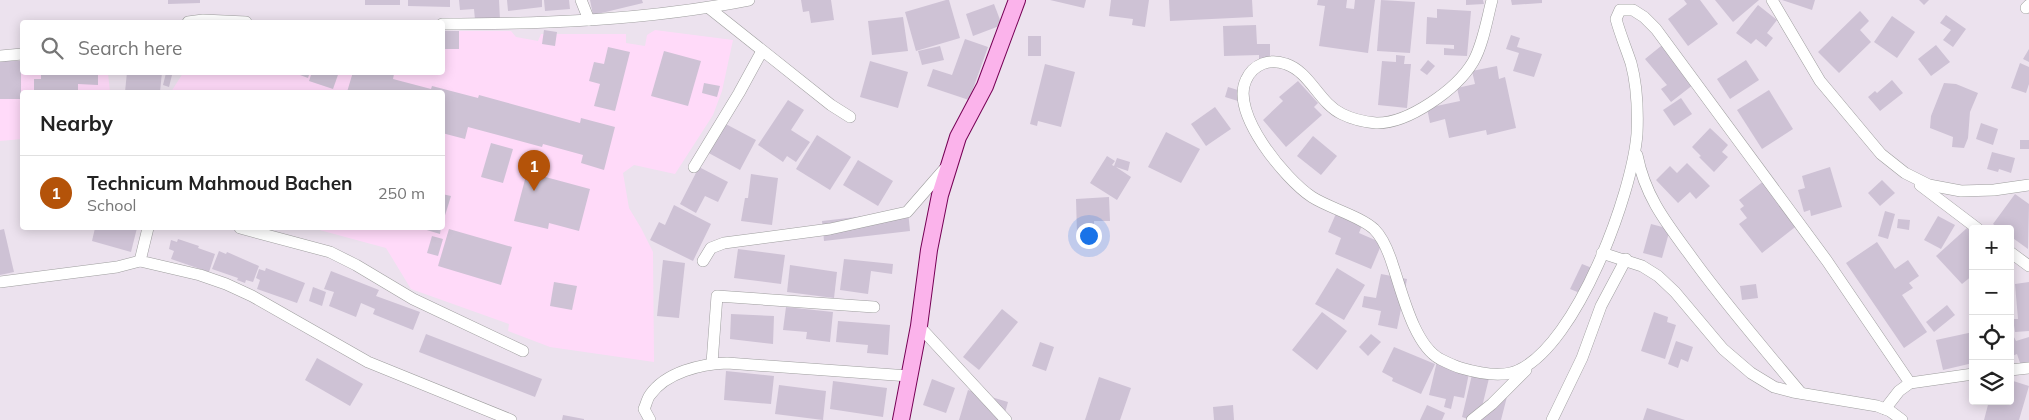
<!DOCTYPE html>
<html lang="en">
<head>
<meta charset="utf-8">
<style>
	body { margin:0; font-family:Mulish,sans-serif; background:#f6f6f6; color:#222 }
	.controls { position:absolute; right:15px; bottom:15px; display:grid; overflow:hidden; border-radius:5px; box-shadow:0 2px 12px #0003 }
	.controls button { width:45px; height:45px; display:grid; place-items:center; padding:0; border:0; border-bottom:1px solid #e0e0e0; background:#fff; color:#222; font:25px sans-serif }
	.you { position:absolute; left:1088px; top:235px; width:18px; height:18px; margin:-12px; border:4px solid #fff; border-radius:50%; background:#1a73e8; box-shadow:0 0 0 8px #1a73e833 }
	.badge { display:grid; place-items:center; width:32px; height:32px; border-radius:50%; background:#b45309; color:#fff; font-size:16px; font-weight:700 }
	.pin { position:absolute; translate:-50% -41px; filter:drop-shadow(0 1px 2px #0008) }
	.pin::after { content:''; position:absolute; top:26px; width:18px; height:15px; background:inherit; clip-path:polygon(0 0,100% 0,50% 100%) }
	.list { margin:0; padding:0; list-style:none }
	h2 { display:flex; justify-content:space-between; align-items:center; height:65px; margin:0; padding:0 20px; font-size:21px }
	h2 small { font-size:16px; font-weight:400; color:#767676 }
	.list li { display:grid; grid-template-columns:32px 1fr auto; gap:15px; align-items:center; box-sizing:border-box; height:75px; padding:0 20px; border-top:1px solid #e0e0e0 }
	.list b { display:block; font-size:19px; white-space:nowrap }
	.list p { margin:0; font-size:16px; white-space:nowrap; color:#767676 }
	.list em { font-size:16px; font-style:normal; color:#767676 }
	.icon { flex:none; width:28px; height:28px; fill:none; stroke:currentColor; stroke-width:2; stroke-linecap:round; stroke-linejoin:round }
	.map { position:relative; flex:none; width:2029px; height:420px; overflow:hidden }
	.search { position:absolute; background:#fff; box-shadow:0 2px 12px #0003; left:20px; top:20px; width:425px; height:55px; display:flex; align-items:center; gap:12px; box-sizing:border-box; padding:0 18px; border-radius:5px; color:#767676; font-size:19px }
	.panel { position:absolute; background:#fff; box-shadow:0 2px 12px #0003; left:20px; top:90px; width:425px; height:140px; border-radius:5px }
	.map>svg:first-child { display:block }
</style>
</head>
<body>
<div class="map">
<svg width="2029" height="420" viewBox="0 0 2029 420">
	<rect width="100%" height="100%" fill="#ece2ee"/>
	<g fill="#ffdaf9">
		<path d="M 655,30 L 733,40 L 722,91 L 713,115 L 675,174 L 634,165 L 623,173 L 629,208 L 641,228 L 653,252 L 654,362 L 550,347 L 508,331 L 509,324 L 411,289 L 386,248 L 312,228 L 442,228 L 442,92 L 171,92 L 183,73 L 442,72 L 443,31 L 511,31 L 516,37 L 538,41 L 541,34 L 626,34 L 626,43 L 645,46 L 647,35 Z"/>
		<path d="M 22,61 L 22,72 L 108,73 L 110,92 L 22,92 L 22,139 L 0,141 L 0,63 Z"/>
	</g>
	<g fill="#cec2d5">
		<path d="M 168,0 L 200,0 L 200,3 L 168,4 Z"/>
		<rect x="365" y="0" width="35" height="5"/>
		<path d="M 408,0 L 450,0 L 450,7 L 408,6 Z"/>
		<path d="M 459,0 L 499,0 L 500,20 L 475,20 L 474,9 L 460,10 Z"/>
		<path d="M 507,0 L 542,0 L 542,7 L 508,11 Z"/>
		<path d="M 544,0 L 569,0 L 570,9 L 545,11 Z"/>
		<path d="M 590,0 L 642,0 L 643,3 L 593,15 Z"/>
		<path d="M 801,0 L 831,0 L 834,20 L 811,23 L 809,11 L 803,12 Z"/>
		<path d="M 946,0 L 949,0 L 960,38 L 916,51 L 905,12 Z"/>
		<path d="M 1050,0 L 1086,0 L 1084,8 Z"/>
		<path d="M 1111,0 L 1149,0 L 1145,27 L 1132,25 L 1133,19 L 1109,16 Z"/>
		<path d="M 1169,0 L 1252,0 L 1253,17 L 1170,21 Z"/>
		<path d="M 1318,0 L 1347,0 L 1346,8 L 1354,9 L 1355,0 L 1375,0 L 1368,53 L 1319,46 L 1325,6 L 1317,5 Z"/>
		<path d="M 1381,0 L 1415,2 L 1410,53 L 1377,51 Z"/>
		<path d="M 1466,0 L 1483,0 L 1484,4 L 1466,5 Z"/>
		<path d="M 1511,0 L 1542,0 L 1542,3 L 1512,5 Z"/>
		<path d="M 1684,0 L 1700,0 L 1718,24 L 1688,46 L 1668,19 L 1687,4 Z"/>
		<path d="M 1715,0 L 1759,0 L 1733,22 Z"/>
		<path d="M 1782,0 L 1815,0 L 1812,10 Z"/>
		<path d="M 1919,0 L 1929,0 L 1924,5 Z"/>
		<path d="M 994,4 L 1002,25 L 973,36 L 966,14 Z"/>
		<path d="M 1758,5 L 1777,20 L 1767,33 L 1773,38 L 1766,47 L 1756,39 L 1751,44 L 1736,33 Z"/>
		<path d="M 1437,9 L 1471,11 L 1467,56 L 1444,55 L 1444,48 L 1454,49 L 1454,45 L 1426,44 L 1427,17 L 1437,18 Z"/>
		<path d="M 1860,11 L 1869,21 L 1860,30 L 1871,42 L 1839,73 L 1818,52 Z"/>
		<path d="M 1946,15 L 1966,29 L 1953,47 L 1943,40 L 1951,30 L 1940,23 Z"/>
		<path d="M 1892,16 L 1915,32 L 1897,58 L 1874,42 Z"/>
		<path d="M 903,17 L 908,51 L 872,55 L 868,21 Z"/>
		<path d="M 1256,25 L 1257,44 L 1270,44 L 1270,60 L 1259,60 L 1259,55 L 1224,56 L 1223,26 Z"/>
		<path d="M 544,30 L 557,32 L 555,46 L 542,44 Z"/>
		<rect x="442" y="31" width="17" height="18"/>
		<path d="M 1511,35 L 1520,38 L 1517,47 L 1542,54 L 1534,77 L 1513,71 L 1519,53 L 1506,49 Z"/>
		<rect x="1028" y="36" width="13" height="20"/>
		<path d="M 965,39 L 988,47 L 969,100 L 927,86 L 933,69 L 952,75 Z"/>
		<path d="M 1666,42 L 1698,81 L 1671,102 L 1661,89 L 1667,85 L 1645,59 Z"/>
		<path d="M 1936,45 L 1950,62 L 1931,76 L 1918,59 Z"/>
		<path d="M 940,46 L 944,60 L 922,65 L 918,51 Z"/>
		<path d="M 608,47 L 630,52 L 615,111 L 594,106 L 600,84 L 589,81 L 594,62 L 604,64 Z"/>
		<path d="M 2029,49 L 2029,62 L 2023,59 Z"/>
		<path d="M 664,51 L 701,61 L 688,106 L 651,96 Z"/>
		<path d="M 1396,55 L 1405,56 L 1404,64 L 1411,64 L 1407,108 L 1378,105 L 1382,61 L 1396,62 Z"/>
		<path d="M 1428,60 L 1435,66 L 1427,75 L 1420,70 Z"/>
		<path d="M 1746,60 L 1759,80 L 1730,99 L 1717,79 Z"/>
		<rect x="0" y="61" width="21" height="38"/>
		<path d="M 870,61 L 908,72 L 898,108 L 860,97 Z"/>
		<path d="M 2020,63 L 2029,67 L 2029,84 L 2026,93 L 2011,88 Z"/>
		<path d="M 1045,64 L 1075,72 L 1061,127 L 1038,121 L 1037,126 L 1030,124 Z"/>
		<path d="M 1497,66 L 1499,79 L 1505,77 L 1516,128 L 1487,135 L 1486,130 L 1449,138 L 1445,119 L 1430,123 L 1427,108 L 1460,101 L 1457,88 L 1475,84 L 1472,71 Z"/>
		<path d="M 41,72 L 98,72 L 98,85 L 78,84 L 78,92 L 34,92 L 34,79 L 41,79 Z"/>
		<path d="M 127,72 L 162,72 L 160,92 L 125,92 Z"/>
		<path d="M 292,72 L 310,72 L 308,78 Z"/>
		<path d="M 312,72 L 339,72 L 333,89 L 309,81 Z"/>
		<path d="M 353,72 L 387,72 L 394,74 L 393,79 L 431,89 L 432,86 L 478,98 L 479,95 L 580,123 L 581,118 L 615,127 L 604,170 L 581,163 L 583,155 L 543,144 L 542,147 L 468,127 L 465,139 L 442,133 L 442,92 L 347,92 Z"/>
		<path d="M 166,73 L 172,75 L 169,87 L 163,85 Z"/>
		<path d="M 1892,80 L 1903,93 L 1880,111 L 1868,97 L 1875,91 L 1877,93 Z"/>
		<path d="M 1298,81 L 1318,103 L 1314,107 L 1322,115 L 1286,147 L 1263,120 L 1283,101 L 1279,97 Z"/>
		<path d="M 704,83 L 720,86 L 717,97 L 702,93 Z"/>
		<path d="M 1944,83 L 1956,84 L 1978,93 L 1970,112 L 1968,138 L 1964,148 L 1952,147 L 1953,137 L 1930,128 L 1931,116 Z"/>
		<path d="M 1228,87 L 1241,91 L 1238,101 L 1225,97 Z"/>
		<path d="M 1769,90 L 1793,129 L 1762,149 L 1737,110 Z"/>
		<path d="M 1681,98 L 1692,114 L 1674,126 L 1663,110 Z"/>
		<path d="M 788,100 L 804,110 L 791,130 L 810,142 L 796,162 L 787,156 L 783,162 L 758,145 Z"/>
		<path d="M 1215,107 L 1231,129 L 1206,146 L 1191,124 Z"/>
		<path d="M 722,122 L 756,140 L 740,170 L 705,151 Z"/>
		<path d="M 1981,123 L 1998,129 L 1993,145 L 1976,139 Z"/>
		<path d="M 1710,128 L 1728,145 L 1722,152 L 1728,157 L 1714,172 L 1699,157 L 1701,156 L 1692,147 Z"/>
		<path d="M 1166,132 L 1200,149 L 1181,183 L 1148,167 Z"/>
		<path d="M 817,135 L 851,157 L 830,190 L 796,169 Z"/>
		<path d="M 1313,136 L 1337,156 L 1321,175 L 1297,156 Z"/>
		<rect x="2020" y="140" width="9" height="9"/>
		<path d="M 491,143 L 513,149 L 503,183 L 481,177 Z"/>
		<path d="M 1992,152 L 2015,158 L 2011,173 L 1999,169 L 1998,172 L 1987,169 Z"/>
		<path d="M 1107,156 L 1115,161 L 1112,165 L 1114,166 L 1117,158 L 1130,162 L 1128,171 L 1116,167 L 1131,177 L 1117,200 L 1090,183 Z"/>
		<path d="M 858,160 L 893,181 L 878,206 L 843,185 Z"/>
		<path d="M 1687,163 L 1710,186 L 1696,199 L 1690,192 L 1678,203 L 1656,180 L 1670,166 L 1677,173 Z"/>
		<path d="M 699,167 L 728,182 L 718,202 L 705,196 L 696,213 L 680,204 Z"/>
		<path d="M 1830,167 L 1842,207 L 1811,216 L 1810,210 L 1804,212 L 1798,190 L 1805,188 L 1802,176 Z"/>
		<path d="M 527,172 L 590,189 L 579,231 L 549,223 L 548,229 L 514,221 Z"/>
		<path d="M 751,174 L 778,178 L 772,225 L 741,221 L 745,198 L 748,198 Z"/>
		<path d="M 1765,180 L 1799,224 L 1762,253 L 1739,224 L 1747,218 L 1740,209 L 1744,206 L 1739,200 Z"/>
		<path d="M 1882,180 L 1895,193 L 1880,206 L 1868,193 Z"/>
		<path d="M 442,194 L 451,196 L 443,222 L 442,222 Z"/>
		<path d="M 2015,194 L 2029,204 L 2028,249 L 2010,236 L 2010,229 L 2000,229 L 1993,224 Z"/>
		<path d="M 1109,197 L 1110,221 L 1094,221 L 1094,233 L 1077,234 L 1076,199 Z"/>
		<path d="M 674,205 L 711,224 L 693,261 L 650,240 L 659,222 L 665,225 Z"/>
		<path d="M 1338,209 L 1364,220 L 1359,233 L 1382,243 L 1371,269 L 1335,254 L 1341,238 L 1328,232 Z"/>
		<path d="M 908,211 L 910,231 L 824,241 L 822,221 Z"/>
		<path d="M 1885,211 L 1895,214 L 1888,239 L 1878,236 Z"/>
		<path d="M 1938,216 L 1955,225 L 1941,249 L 1924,240 Z"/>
		<path d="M 1898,219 L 1910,220 L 1909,230 L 1897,228 Z"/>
		<path d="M 1651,224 L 1670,229 L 1662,258 L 1643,253 Z"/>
		<path d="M 95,228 L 137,228 L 131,252 L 92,241 Z"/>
		<path d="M 420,228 L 441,228 L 440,234 Z"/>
		<path d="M 1967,228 L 1973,234 L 1973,275 L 1962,284 L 1936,256 Z"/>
		<path d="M 4,229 L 14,272 L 0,275 L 0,230 Z"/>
		<path d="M 449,229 L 512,247 L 501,285 L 438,266 Z"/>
		<path d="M 432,236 L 443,239 L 438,256 L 427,253 Z"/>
		<path d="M 178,239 L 199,246 L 198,248 L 215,254 L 209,272 L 171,259 L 174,251 L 169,249 L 171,240 L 177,242 Z"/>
		<path d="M 1877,242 L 1895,269 L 1908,260 L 1919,276 L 1909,283 L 1913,288 L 1902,295 L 1927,332 L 1904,348 L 1846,263 Z"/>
		<path d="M 738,249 L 785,255 L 781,284 L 734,278 Z"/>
		<path d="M 219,251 L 226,254 L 227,252 L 259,266 L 253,282 L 246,280 L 245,283 L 237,280 L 238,278 L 212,269 Z"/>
		<path d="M 844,259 L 893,264 L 892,274 L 871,271 L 868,294 L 840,290 Z"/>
		<path d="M 663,260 L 685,263 L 679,318 L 657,316 Z"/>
		<path d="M 1582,264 L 1592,268 L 1580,293 L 1570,289 Z"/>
		<path d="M 790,265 L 837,272 L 834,298 L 787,292 Z"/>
		<path d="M 266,268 L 305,283 L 297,303 L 257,289 L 260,280 L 256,278 L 259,269 L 265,271 Z"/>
		<path d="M 1337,268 L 1365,285 L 1344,320 L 1315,304 Z"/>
		<path d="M 331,271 L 379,290 L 376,296 L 420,312 L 413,330 L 373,314 L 375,309 L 361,303 L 356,317 L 329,306 L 334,292 L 324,289 Z"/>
		<path d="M 1381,274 L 1407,279 L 1397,329 L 1378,325 L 1381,311 L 1362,307 L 1364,296 L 1376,298 Z"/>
		<path d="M 554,282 L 577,286 L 572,310 L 550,306 Z"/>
		<path d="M 2029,282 L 2029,331 L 2015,332 L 2013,319 L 2018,319 L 2015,284 Z"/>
		<path d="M 1756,284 L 1758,298 L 1742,300 L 1740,286 Z"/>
		<path d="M 313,287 L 326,292 L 322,306 L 309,301 Z"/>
		<path d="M 1947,305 L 1955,315 L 1934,332 L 1926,322 Z"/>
		<path d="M 786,307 L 833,312 L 830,342 L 806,339 L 807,332 L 783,330 Z"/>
		<path d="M 1002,309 L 1018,322 L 979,370 L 963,357 Z"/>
		<path d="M 1322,312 L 1347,331 L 1317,370 L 1292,350 Z"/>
		<path d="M 1654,312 L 1668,317 L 1667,322 L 1676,325 L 1665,359 L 1641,351 Z"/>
		<path d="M 731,314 L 774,316 L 773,344 L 730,339 Z"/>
		<path d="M 838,321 L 890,325 L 888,355 L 867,353 L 868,345 L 836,342 Z"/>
		<path d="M 2010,329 L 2016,341 L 2029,337 L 2029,370 L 2023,372 L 2017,354 L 2010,357 Z"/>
		<path d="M 1973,332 L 1973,363 L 1943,370 L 1936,340 Z"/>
		<path d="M 426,334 L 542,379 L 535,397 L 419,352 Z"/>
		<path d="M 1371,334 L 1381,342 L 1368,356 L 1359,347 Z"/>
		<path d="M 1676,341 L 1693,347 L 1688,362 L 1681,359 L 1678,368 L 1668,364 Z"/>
		<path d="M 1040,342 L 1054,347 L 1046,371 L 1032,366 Z"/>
		<path d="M 1394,347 L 1435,364 L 1421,394 L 1392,381 L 1393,378 L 1382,372 Z"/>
		<path d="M 1438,357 L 1459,361 L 1458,366 L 1470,368 L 1464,398 L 1454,396 L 1451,409 L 1444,407 L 1446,399 L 1429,395 Z"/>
		<path d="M 317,358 L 363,384 L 350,406 L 305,380 Z"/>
		<path d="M 1474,366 L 1491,370 L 1481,411 L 1510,385 L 1501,420 L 1471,420 L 1462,417 Z"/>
		<path d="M 726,371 L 774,376 L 771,404 L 724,400 Z"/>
		<path d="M 1099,377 L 1131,388 L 1120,420 L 1085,420 Z"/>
		<path d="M 932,379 L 955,388 L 946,413 L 923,405 Z"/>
		<path d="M 2010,380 L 2029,386 L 2019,420 L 1984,420 L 1989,401 L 2010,401 Z"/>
		<path d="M 833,381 L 887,388 L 883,417 L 830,409 Z"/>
		<path d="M 779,385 L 826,391 L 823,420 L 775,414 Z"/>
		<path d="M 968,390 L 1008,402 L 1003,420 L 959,420 Z"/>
		<path d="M 1233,405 L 1234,420 L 1214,420 L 1213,407 Z"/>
		<path d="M 1427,405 L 1445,413 L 1442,420 L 1420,420 Z"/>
		<path d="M 1647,408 L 1685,420 L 1643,420 Z"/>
		<path d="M 563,415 L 584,419 L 584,420 L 562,420 Z"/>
	</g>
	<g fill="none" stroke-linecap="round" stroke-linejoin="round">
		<defs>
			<g id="street">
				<path d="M 581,0 L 589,20"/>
				<path d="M 1492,0 C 1487,19 1483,45 1473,62 C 1457,89 1408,124 1376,123 C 1365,122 1352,119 1342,114 C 1319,103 1310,72 1286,64 C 1270,58 1253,64 1246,80 C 1230,113 1285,179 1312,197 C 1329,208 1360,216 1374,229 C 1384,239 1389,253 1393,266 C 1402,292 1414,345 1440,359 C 1446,362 1454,366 1461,368 C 1478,373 1503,378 1519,370 C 1577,343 1632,195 1637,134 C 1638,111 1637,85 1631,63 C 1626,48 1620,34 1616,19 L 1620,10 L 1633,10 L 1644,17 L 1656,29 L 1827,261 L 1910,383"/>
				<path d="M 1772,0 L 1820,81 L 1881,154 L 1905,173 L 1929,185 L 1961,191 L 1994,190 L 2029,185"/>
				<path d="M 709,8 L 831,105 L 850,117"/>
				<path d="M 2026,8 L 2029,5"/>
				<path d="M 188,22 L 203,20 L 246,22"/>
				<path d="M 442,24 C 545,24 648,20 749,0"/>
				<path d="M 0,56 L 22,54"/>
				<path d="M 1637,155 C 1646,200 1669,226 1695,262 C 1728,307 1765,350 1801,393"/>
				<path d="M 694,167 L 739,93 L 762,51"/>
				<path d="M 1920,185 L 1978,229"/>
				<path d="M 148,228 L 140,261 L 200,275 L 226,284 L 252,296 L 368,362 L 511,420"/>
				<path d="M 240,228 L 330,252 L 356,265 L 413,299 L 523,351"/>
				<path d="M 2010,252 L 2029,266"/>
				<path d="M 1602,253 L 1642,266 L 1658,276 L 1675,292 L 1723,349 L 1751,373 L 1774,387 L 1793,392 L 1877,406 L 1890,411 L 1902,420"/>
				<path d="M 703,261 L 711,248 L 724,243 L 830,229 L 907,212 L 947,166"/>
				<path d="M 0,282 L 117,267 L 140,261"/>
				<path d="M 919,326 L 1006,420"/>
				<path d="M 712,363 L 717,296 L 874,307"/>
				<path d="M 2010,370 L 2029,368"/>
				<path d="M 1885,409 L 1899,391 L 1910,383 L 1973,374"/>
				<path d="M 650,420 L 644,409 C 646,405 647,399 650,395 C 666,372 701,364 727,363 L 909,376"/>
				<path d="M 1472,420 L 1492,404 L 1526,370"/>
				<path d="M 1552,420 L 1582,358 L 1601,306 L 1626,259"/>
			</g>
			<path id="secondary" d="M 901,420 L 919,326 L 929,250 L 940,195 L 958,137 L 985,86 L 1017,0"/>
		</defs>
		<use href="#street" stroke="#9e9e9e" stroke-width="12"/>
		<use href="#secondary" stroke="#760155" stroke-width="18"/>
		<use href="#street" stroke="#fff" stroke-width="11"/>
		<use href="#secondary" stroke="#fbb3eb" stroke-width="16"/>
	</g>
</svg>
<div class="controls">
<button>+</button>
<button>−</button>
<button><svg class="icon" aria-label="locate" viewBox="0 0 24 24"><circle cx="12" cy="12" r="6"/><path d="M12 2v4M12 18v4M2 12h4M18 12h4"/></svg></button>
<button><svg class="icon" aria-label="layers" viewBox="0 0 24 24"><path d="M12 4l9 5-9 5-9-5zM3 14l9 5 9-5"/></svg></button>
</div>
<div class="you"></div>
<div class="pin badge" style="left:534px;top:191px">1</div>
<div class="search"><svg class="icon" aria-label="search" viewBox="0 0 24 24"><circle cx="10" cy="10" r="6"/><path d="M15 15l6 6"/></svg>Search here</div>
<section class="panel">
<h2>Nearby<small></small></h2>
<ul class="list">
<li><span class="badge">1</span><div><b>Technicum Mahmoud Bachen</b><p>School</p></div><em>250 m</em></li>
</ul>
</section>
</div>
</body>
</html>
